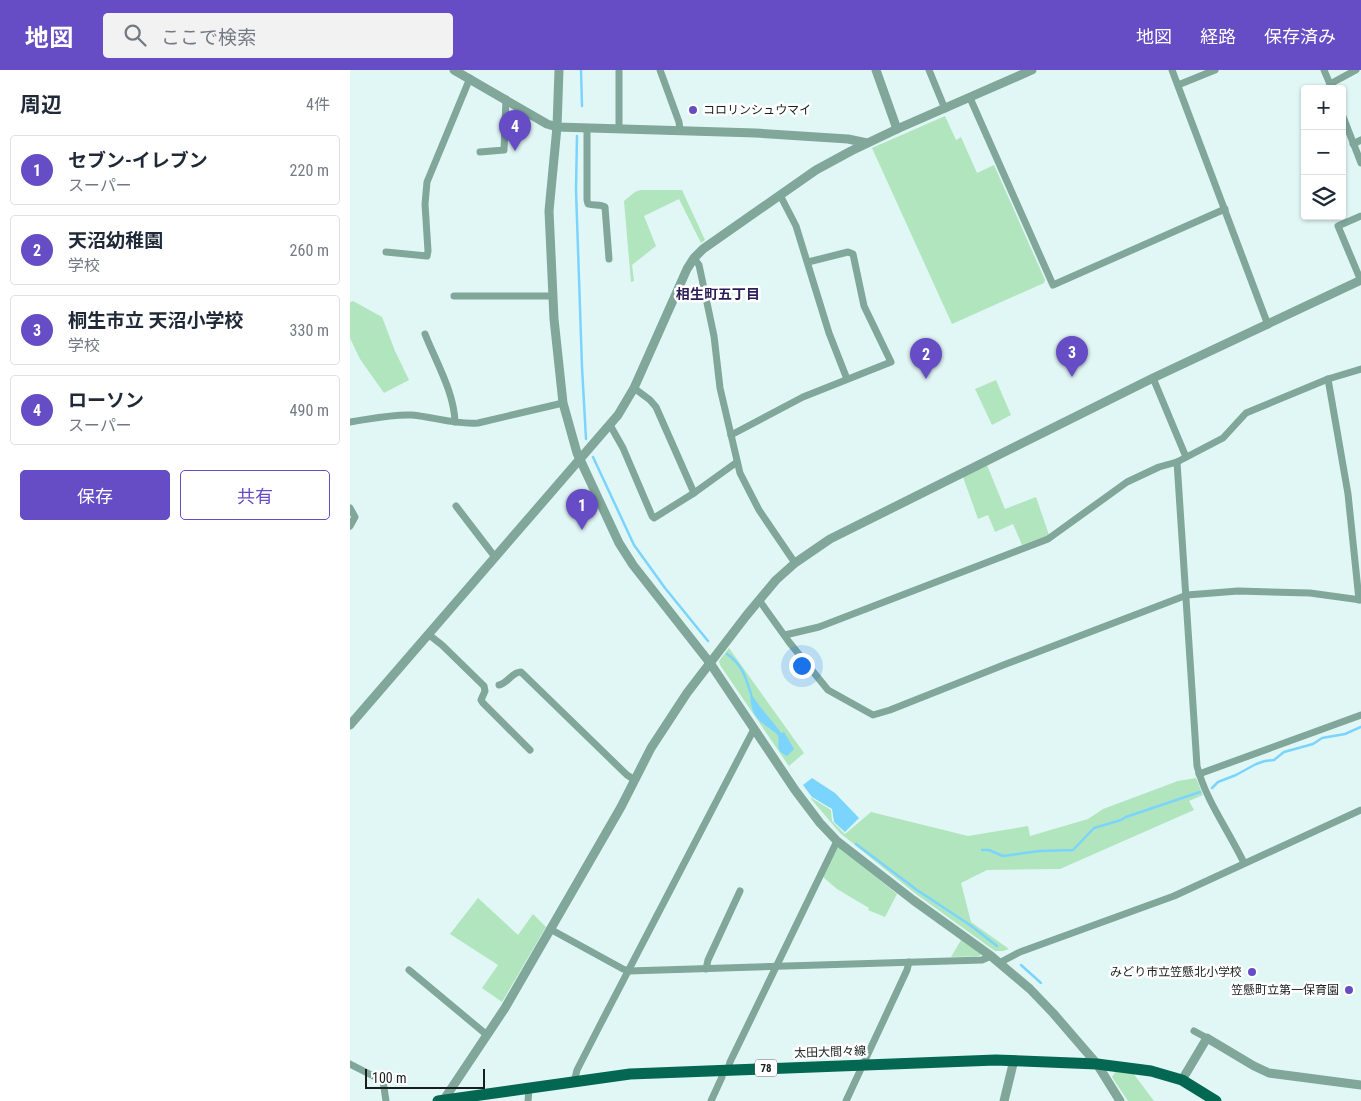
<!DOCTYPE html>
<html lang="ja">
<head>
<meta charset="utf-8">
<style>
	body { margin:0; font-family:"Roboto Condensed","Noto Sans JP",sans-serif; background:#f2f2f3; color:#1f2937 }
	.controls { position:absolute; right:15px; top:15px; display:grid; overflow:hidden; border-radius:5px; box-shadow:0 1px 4px #0004 }
	.controls button { width:45px; height:45px; display:grid; place-items:center; padding:0; border:0; border-bottom:1px solid #e0e1e3; background:#fff; color:#1f2937; font:25px sans-serif }
	.scale { position:absolute; left:15px; bottom:12px; width:120px; box-sizing:border-box; padding-left:5px; border:2px solid #171f1e; border-top:0; font-size:14px; line-height:18px; white-space:nowrap; color:#171f1e; -webkit-text-stroke:4px #fff; paint-order:stroke }
	.you { position:absolute; left:451px; top:595px; width:18px; height:18px; margin:-12px; border:4px solid #fff; border-radius:50%; background:#1a73e8; box-shadow:0 0 0 8px #1a73e833 }
	.badge { display:grid; place-items:center; width:32px; height:32px; border-radius:50%; background:#664cc5; color:#fff; font-size:16px; font-weight:700 }
	.pin { position:absolute; translate:-50% -41px; filter:drop-shadow(0 1px 2px #0008) }
	.pin::after { content:''; position:absolute; top:26px; width:18px; height:15px; background:inherit; clip-path:polygon(0 0,100% 0,50% 100%) }
	.list { margin:0; padding:0; list-style:none }
	h2 { display:flex; justify-content:space-between; align-items:center; height:65px; margin:0; padding:0 20px; font-size:21px }
	h2 small { font-size:16px; font-weight:400; color:#747a83 }
	.list li { display:grid; grid-template-columns:32px 1fr auto; gap:15px; align-items:center; box-sizing:border-box; height:70px; margin:0 10px 10px; padding:0 10px; border:1px solid #e0e1e3; border-radius:5px }
	.list b { display:block; font-size:19px; white-space:nowrap }
	.list p { margin:0; font-size:16px; white-space:nowrap; color:#747a83 }
	.list em { font-size:16px; font-style:normal; color:#747a83 }
	.actions { display:flex; gap:10px; padding:15px 20px }
	.actions a { flex:1; padding:11px 0; border:1px solid #664cc5; border-radius:5px; text-align:center; font-size:18px; color:#664cc5 }
	.actions .main { background:#664cc5; color:#fff }
	.icon { flex:none; width:28px; height:28px; fill:none; stroke:currentColor; stroke-width:2; stroke-linecap:round; stroke-linejoin:round }
	.map { position:relative; flex:none; width:1011px; height:1031px; overflow:hidden }
	header { display:flex; align-items:center; gap:30px; box-sizing:border-box; height:70px; padding:0 25px; background:#664cc5; color:#fff }
	header strong { font-size:24px }
	nav { display:flex; gap:28px; margin-inline-start:auto; font-size:18px }
	.search { width:350px; height:45px; background:#f2f2f3; display:flex; align-items:center; gap:12px; box-sizing:border-box; padding:0 18px; border-radius:5px; color:#747a83; font-size:19px }
	main { display:flex }
	aside { flex:1; background:#fff }
	.map>svg:first-child { display:block }
</style>
</head>
<body>
<header>
<strong>地図</strong>
<div class="search"><svg class="icon" aria-label="search" viewBox="0 0 24 24"><circle cx="10" cy="10" r="6"/><path d="M15 15l6 6"/></svg>ここで検索</div>
<nav><a>地図</a><a>経路</a><a>保存済み</a></nav>
</header>
<main>
<aside>
<h2>周辺<small>4件</small></h2>
<ul class="list">
<li><span class="badge">1</span><div><b>セブン-イレブン</b><p>スーパー</p></div><em>220 m</em></li>
<li><span class="badge">2</span><div><b>天沼幼稚園</b><p>学校</p></div><em>260 m</em></li>
<li><span class="badge">3</span><div><b>桐生市立 天沼小学校</b><p>学校</p></div><em>330 m</em></li>
<li><span class="badge">4</span><div><b>ローソン</b><p>スーパー</p></div><em>490 m</em></li>
</ul>
<div class="actions"><a class="main">保存</a><a>共有</a></div>
</aside>
<div class="map">
<svg width="1011" height="1031" viewBox="0 0 1011 1031">
	<rect width="100%" height="100%" fill="#e1f7f6"/>
	<g fill="#b0e5be">
		<path d="M 595,46 L 606,70 L 611,67 L 627,103 L 644,95 L 695,210 L 694,213 L 602,254 L 522,78 Z"/>
		<path d="M 290,120 L 332,120 L 355,170 L 351,173 L 329,129 L 294,146 L 306,176 L 282,195 L 284,211 L 281,212 L 274,131 L 285,122 Z"/>
		<path d="M 3,231 L 32,247 L 45,281 L 59,310 L 34,323 L 10,289 L 0,268 L 0,232 Z"/>
		<path d="M 646,310 L 661,345 L 642,355 L 625,319 Z"/>
		<path d="M 637,395 L 655,439 L 686,427 L 699,465 L 672,475 L 663,454 L 645,462 L 638,445 L 628,449 L 613,407 Z"/>
		<path d="M 379,578 L 454,683 L 439,696 L 460,727 L 481,740 L 482,751 L 495,764 L 521,742 L 618,766 L 678,756 L 680,766 L 738,749 L 753,739 L 828,711 L 846,708 L 853,725 L 839,731 L 844,740 L 710,799 L 637,800 L 611,813 L 621,852 L 659,879 L 653,881 L 645,881 L 566,824 L 490,763 L 462,730 L 370,595 L 369,591 Z"/>
		<path d="M 485,778 L 490,778 L 547,824 L 535,847 L 518,840 L 519,838 L 487,819 L 472,806 Z"/>
		<path d="M 128,828 L 168,865 L 183,844 L 196,857 L 152,932 L 132,918 L 148,895 L 100,864 Z"/>
		<path d="M 611,870 L 631,884 L 630,886 L 601,887 Z"/>
		<path d="M 766,1001 L 783,1003 L 804,1031 L 778,1031 L 762,1007 Z"/>
	</g>
	<g fill="#7bd4fe">
		<path d="M 400,622 C 409,637 421,649 431,663 L 434,662 L 444,679 L 437,686 C 422,679 432,673 427,664 C 408,650 401,648 400,622 Z"/>
		<path d="M 462,708 L 485,723 L 509,748 L 495,762 L 484,752 L 482,739 L 462,727 L 453,715 Z"/>
	</g>
	<g fill="none" stroke-linecap="round" stroke-linejoin="round">
		<g stroke="#7bd4fe" stroke-width="2.5">
			<path d="M 231,0 L 232,36"/>
			<path d="M 227,66 L 226,120 L 232,297 L 236,369"/>
			<path d="M 243,387 L 284,475 L 315,518 L 358,571"/>
			<path d="M 377,584 C 392,594 396,608 401,624"/>
			<path d="M 862,718 L 868,712 L 886,705 L 906,694 L 915,691 L 924,690 L 934,682 L 963,674 L 972,668 L 995,664 L 1011,657"/>
			<path d="M 506,774 L 567,820 L 620,855 L 647,876"/>
			<path d="M 632,780 L 639,780 L 653,786 L 689,781 L 723,780 L 744,758 L 771,750 L 776,747 L 850,722"/>
			<path d="M 671,895 L 691,913"/>
		</g>
		<g stroke="#80a799" stroke-width="7">
			<path d="M 310,0 L 329,52 L 330,60"/>
			<path d="M 579,0 L 595,39"/>
			<path d="M 822,0 L 918,255"/>
			<path d="M 974,0 L 982,19"/>
			<path d="M 980,14 L 1006,0"/>
			<path d="M 828,15 L 865,0"/>
			<path d="M 620,28 L 703,215 L 875,139"/>
			<path d="M 992,44 L 1011,93"/>
			<path d="M 237,58 L 237,130 L 238,134 C 244,136 250,134 255,137 L 259,189"/>
			<path d="M 269,59 L 269,0"/>
			<path d="M 1003,74 L 1011,70"/>
			<path d="M 130,82 L 154,80 L 156,29"/>
			<path d="M 430,125 L 446,156 L 479,263 L 497,309"/>
			<path d="M 36,182 L 77,186 L 78,181 L 75,134 L 77,112 L 120,8"/>
			<path d="M 344,188 L 349,195 L 364,266 L 370,318 L 390,403 L 409,440 L 445,493"/>
			<path d="M 1011,211 L 988,156 L 1011,146"/>
			<path d="M 104,226 L 203,226"/>
			<path d="M 75,264 C 86,292 104,322 105,352"/>
			<path d="M 803,308 L 836,387"/>
			<path d="M 978,309 L 998,424 L 1009,530"/>
			<path d="M 284,318 L 300,330 L 306,337 L 344,423"/>
			<path d="M 0,352 C 21,349 41,344 62,345 C 84,347 106,355 128,353 L 213,333"/>
			<path d="M 260,355 L 273,378 L 302,446 L 304,448 L 344,423 L 387,392"/>
			<path d="M 381,365 L 453,327 L 541,292 L 514,236 L 503,184 L 498,182 L 458,192"/>
			<path d="M 827,392 L 847,696 C 856,731 879,761 894,793"/>
			<path d="M 106,436 L 145,487"/>
			<path d="M 0,438 L 5,447 L 0,456"/>
			<path d="M 409,530 L 439,572 L 478,620 L 523,645 L 540,640 L 656,594 L 837,525 L 888,521 L 960,523 L 1011,530"/>
			<path d="M 78,564 L 92,575 L 134,616 L 135,621 L 131,630 L 133,633 L 180,680"/>
			<path d="M 435,565 L 469,557 L 698,469 L 777,412 L 809,397 L 827,392 L 873,368 L 896,343 L 978,309 L 1011,299"/>
			<path d="M 149,615 C 158,613 162,602 171,602 L 277,705 L 285,710"/>
			<path d="M 849,704 L 1011,645"/>
			<path d="M 200,859 L 273,899 L 279,901 L 632,890 L 641,886"/>
			<path d="M 649,893 L 670,882 L 824,826 L 1011,740"/>
			<path d="M 356,899 L 358,890 L 390,821"/>
			<path d="M 59,900 L 137,965"/>
			<path d="M 844,961 L 857,968"/>
			<path d="M 0,994 L 33,1011 L 36,1031"/>
			<path d="M 378,999 L 380,992 L 487,771"/>
			<path d="M 224,1012 L 227,1000 L 249,957 L 404,659"/>
			<path d="M 178,1031 L 179,1019"/>
			<path d="M 361,1031 L 372,1007 L 373,1000"/>
			<path d="M 496,1031 L 557,900 L 559,892"/>
		</g>
		<g stroke="#80a799" stroke-width="9">
			<path d="M 104,0 L 197,54 L 207,57 L 406,63 L 498,69 L 517,73"/>
			<path d="M 209,0 L 207,57 L 199,141 L 204,249 L 213,333 L 227,383 L 269,473 L 283,495 L 360,593 L 445,720 L 470,753 L 487,771 L 563,830 L 641,886 L 680,919 L 703,943 L 747,994 L 770,1031"/>
			<path d="M 526,0 L 547,59"/>
			<path d="M 0,655 L 268,345 L 284,318 L 337,199 L 344,188 L 353,179 L 466,100 L 501,81 L 547,59 L 682,0"/>
			<path d="M 832,1010 L 857,968 L 904,996 L 919,1003 L 1011,1015"/>
			<path d="M 93,1031 L 155,938 L 271,737 L 301,678 L 337,623 L 396,546 L 426,510 L 445,493 L 480,469 L 803,308 L 1011,210"/>
			<path d="M 654,1031 L 664,990"/>
		</g>
		<path stroke="#046752" stroke-width="11" d="M 88,1031 L 280,1004 L 646,990 L 747,994 L 801,1001 L 832,1010 L 866,1031"/>
	</g>
	<g fill="#664cc5" stroke="#fff" stroke-width="2">
		<circle cx="343" cy="40" r="5"/>
		<circle cx="902" cy="902" r="5"/>
		<circle cx="999" cy="920" r="5"/>
	</g>
	<g text-anchor="middle" dominant-baseline="central" stroke-width="5" stroke-linejoin="round" paint-order="stroke">
		<rect fill="#fff" stroke="#5d6262" stroke-width="1" x="405" y="989.5" width="22" height="17" rx="4"/>
		<g font-size="11" font-weight="bold" fill="#171f1e">
			<text x="416" y="998">78</text>
		</g>
		<g font-size="12" fill="#171f1e" stroke="#fff" text-anchor="end">
			<text x="353" y="40" text-anchor="start">コロリンシュウマイ</text>
			<text x="892" y="902">みどり市立笠懸北小学校</text>
			<text x="989" y="920">笠懸町立第一保育園</text>
		</g>
		<g font-size="12" fill="#171f1e" stroke="#fff">
			<text transform="translate(480 982) rotate(-2)">太田大間々線</text>
		</g>
		<g font-size="14" font-weight="bold" fill="#2a1e59" stroke="#fff">
			<text x="368" y="224">相生町五丁目</text>
		</g>
	</g>
</svg>
<div class="controls">
<button>+</button>
<button>−</button>
<button><svg class="icon" aria-label="layers" viewBox="0 0 24 24"><path d="M12 4l9 5-9 5-9-5zM3 14l9 5 9-5"/></svg></button>
</div>
<div class="scale">100 m</div>
<div class="you"></div>
<div class="pin badge" style="left:232px;top:460px">1</div>
<div class="pin badge" style="left:576px;top:309px">2</div>
<div class="pin badge" style="left:722px;top:307px">3</div>
<div class="pin badge" style="left:165px;top:81px">4</div>
</div>
</main>
</body>
</html>
